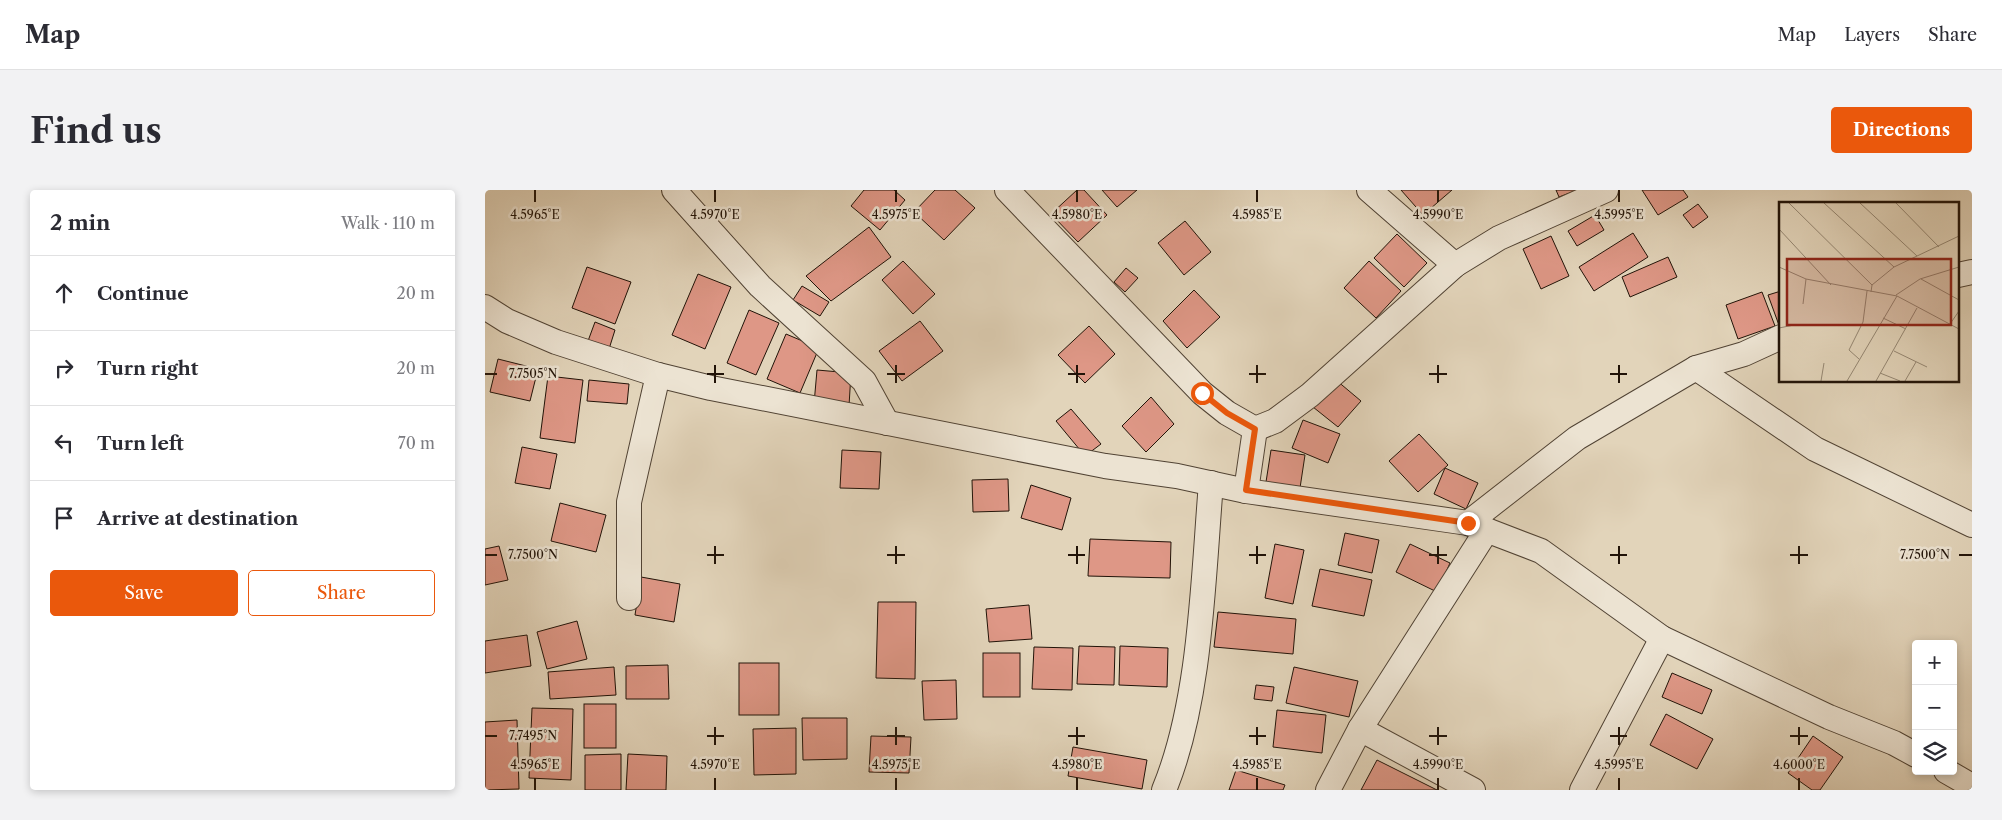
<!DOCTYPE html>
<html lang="en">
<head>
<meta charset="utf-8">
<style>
	body { margin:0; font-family:"Libre Caslon Text",serif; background:#f2f2f3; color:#2b2b33 }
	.controls { position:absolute; right:15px; bottom:15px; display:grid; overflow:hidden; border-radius:5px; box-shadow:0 2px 8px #0003 }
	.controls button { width:45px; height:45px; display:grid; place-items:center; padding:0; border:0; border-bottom:1px solid #e1e1e2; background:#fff; color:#2b2b33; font:25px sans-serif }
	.stop { position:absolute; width:15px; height:15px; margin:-11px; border:4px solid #ea580c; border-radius:50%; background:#fff }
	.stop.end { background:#ea580c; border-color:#fff; box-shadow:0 1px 5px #0008 }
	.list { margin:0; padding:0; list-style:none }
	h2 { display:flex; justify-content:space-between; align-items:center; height:65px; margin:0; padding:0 20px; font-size:21px }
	h2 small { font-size:16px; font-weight:400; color:#7c7c81 }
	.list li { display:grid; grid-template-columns:32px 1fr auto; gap:15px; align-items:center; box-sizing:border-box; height:75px; padding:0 20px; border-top:1px solid #e1e1e2 }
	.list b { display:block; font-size:19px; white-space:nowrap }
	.list em { font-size:16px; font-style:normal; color:#7c7c81 }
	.actions { display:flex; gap:10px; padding:15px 20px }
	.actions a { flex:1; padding:11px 0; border:1px solid #ea580c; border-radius:5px; text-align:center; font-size:18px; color:#ea580c }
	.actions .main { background:#ea580c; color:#fff }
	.icon { flex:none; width:28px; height:28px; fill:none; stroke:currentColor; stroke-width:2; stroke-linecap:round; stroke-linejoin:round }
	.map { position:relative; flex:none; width:1487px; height:600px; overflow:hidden; border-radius:5px }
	header { display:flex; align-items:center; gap:30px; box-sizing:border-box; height:70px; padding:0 25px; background:#fff; border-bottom:1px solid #e1e1e2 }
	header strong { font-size:24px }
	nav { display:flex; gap:28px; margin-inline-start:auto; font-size:18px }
	.intro { display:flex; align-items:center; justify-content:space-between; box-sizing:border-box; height:120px; padding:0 30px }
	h1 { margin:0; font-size:35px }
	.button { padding:12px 22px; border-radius:5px; background:#ea580c; color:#fff; font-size:18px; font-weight:700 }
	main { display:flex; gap:30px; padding:0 30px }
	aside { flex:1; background:#fff; border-radius:5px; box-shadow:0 2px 8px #0003 }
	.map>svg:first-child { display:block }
</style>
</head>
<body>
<header>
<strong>Map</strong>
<nav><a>Map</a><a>Layers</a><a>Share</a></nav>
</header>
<div class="intro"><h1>Find us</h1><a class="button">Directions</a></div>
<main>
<aside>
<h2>2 min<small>Walk · 110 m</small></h2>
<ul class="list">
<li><svg class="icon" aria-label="ahead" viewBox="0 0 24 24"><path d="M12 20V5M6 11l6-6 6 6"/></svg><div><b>Continue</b></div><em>20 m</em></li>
<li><svg class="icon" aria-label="right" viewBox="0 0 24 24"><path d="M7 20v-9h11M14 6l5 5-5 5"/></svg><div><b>Turn right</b></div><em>20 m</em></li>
<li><svg class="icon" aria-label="left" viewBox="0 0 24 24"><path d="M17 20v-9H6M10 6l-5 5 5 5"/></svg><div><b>Turn left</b></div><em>70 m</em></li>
<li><svg class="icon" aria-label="arrive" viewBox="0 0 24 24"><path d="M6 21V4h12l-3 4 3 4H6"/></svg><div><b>Arrive at destination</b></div></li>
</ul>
<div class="actions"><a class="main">Save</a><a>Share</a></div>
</aside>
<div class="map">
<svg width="1487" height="600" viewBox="0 0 1487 600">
	<rect width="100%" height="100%" fill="#e2d4ba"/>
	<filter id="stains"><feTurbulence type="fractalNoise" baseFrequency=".004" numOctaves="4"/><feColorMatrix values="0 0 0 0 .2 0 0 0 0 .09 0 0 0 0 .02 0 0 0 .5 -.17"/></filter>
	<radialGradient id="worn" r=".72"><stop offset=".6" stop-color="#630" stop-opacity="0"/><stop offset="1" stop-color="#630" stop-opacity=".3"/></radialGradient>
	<g fill="#de9786" stroke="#211308">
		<path d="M 379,0 L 409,0 L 420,10 L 395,40 L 366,16 Z"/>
		<path d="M 450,0 L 470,0 L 490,18 L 459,50 L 429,22 Z"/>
		<path d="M 592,0 L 599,0 L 622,25 L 593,52 L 566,24 Z"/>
		<path d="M 617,0 L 652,0 L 632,17 Z"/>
		<path d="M 916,0 L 967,0 L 938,25 Z"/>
		<path d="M 1071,0 L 1093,0 L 1074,7 Z"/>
		<path d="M 1157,0 L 1198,0 L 1203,7 L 1173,25 Z"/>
		<path d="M 1213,14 L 1223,27 L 1208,38 L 1198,25 Z"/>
		<path d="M 1110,25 L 1119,40 L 1092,56 L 1083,41 Z"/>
		<path d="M 700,31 L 726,62 L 699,85 L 673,53 Z"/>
		<path d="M 384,37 L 406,67 L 346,111 L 321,86 Z"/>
		<path d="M 1148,43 L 1163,67 L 1109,101 L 1094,77 Z"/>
		<path d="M 912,44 L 942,73 L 919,97 L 889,68 Z"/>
		<path d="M 1066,46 L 1084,86 L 1056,99 L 1038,59 Z"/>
		<path d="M 1183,67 L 1192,87 L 1145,107 L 1137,87 Z"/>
		<path d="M 418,71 L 450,104 L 428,124 L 397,90 Z"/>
		<path d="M 884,71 L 916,101 L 891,128 L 859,98 Z"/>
		<path d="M 102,77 L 146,92 L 130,134 L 87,118 Z"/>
		<path d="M 641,78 L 653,88 L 640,102 L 629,92 Z"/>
		<path d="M 213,84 L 246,97 L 220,159 L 187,145 Z"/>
		<path d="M 317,96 L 344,112 L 335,126 L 308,110 Z"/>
		<path d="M 709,100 L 735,127 L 702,158 L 678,131 Z"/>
		<path d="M 1296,101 L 1296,138 L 1295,138 L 1283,105 Z"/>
		<path d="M 1277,102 L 1290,136 L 1253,149 L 1241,115 Z"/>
		<path d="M 264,120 L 294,133 L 271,185 L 242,173 Z"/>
		<path d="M 435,131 L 458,161 L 417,191 L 394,161 Z"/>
		<path d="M 110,132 L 130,140 L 124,159 L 103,151 Z"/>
		<path d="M 604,136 L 630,164 L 600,193 L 573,165 Z"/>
		<path d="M 301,144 L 334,158 L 315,203 L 282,189 Z"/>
		<path d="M 13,169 L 53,179 L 45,211 L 5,202 Z"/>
		<path d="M 332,180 L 366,183 L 364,216 L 329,214 Z"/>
		<path d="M 63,186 L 98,190 L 90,253 L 55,248 Z"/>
		<path d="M 104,190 L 144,194 L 142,214 L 102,211 Z"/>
		<path d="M 851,190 L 876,211 L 853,237 L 828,217 Z"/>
		<path d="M 666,207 L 689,234 L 661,262 L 637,236 Z"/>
		<path d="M 586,219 L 616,254 L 600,266 L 571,231 Z"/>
		<path d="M 818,230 L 855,244 L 843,273 L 807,258 Z"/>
		<path d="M 934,244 L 963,275 L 933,302 L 904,271 Z"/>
		<path d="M 37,257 L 72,264 L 65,299 L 30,293 Z"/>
		<path d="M 357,260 L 396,262 L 394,299 L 355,298 Z"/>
		<path d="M 786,260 L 820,265 L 815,298 L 781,292 Z"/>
		<path d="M 960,278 L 993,293 L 981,319 L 949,304 Z"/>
		<path d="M 523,289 L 524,321 L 488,322 L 487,290 Z"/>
		<path d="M 546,295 L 586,308 L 577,340 L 536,328 Z"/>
		<path d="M 75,313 L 121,325 L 111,362 L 66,351 Z"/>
		<path d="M 860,343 L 894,350 L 887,383 L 853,375 Z"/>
		<path d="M 605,349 L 686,352 L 685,388 L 603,386 Z"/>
		<path d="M 790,354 L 819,360 L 808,414 L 780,408 Z"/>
		<path d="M 925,354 L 965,373 L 952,402 L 911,382 Z"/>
		<path d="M 14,356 L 23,390 L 0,395 L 0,359 Z"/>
		<path d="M 835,379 L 887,390 L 879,426 L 827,416 Z"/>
		<path d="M 156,387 L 195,394 L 189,432 L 150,425 Z"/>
		<path d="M 393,412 L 431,412 L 430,489 L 391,488 Z"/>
		<path d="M 544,415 L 547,449 L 504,452 L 501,419 Z"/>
		<path d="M 733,422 L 811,429 L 808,464 L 729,457 Z"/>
		<path d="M 92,431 L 102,469 L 62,479 L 52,442 Z"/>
		<path d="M 42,445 L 46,476 L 0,483 L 0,451 Z"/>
		<path d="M 594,456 L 630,457 L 629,495 L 592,494 Z"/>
		<path d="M 635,456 L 683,458 L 682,497 L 634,495 Z"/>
		<path d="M 549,457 L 588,458 L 587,500 L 547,499 Z"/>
		<rect x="498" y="463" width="37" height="44"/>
		<rect x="254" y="473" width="40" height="52"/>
		<path d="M 183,475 L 184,509 L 141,509 L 141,476 Z"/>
		<path d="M 129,477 L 131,505 L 65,509 L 63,482 Z"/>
		<path d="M 809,477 L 873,491 L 864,527 L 801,513 Z"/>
		<path d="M 1187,483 L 1227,500 L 1217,524 L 1177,507 Z"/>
		<path d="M 471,490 L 472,529 L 439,530 L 437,491 Z"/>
		<path d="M 771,495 L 789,497 L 787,511 L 769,509 Z"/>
		<rect x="99" y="514" width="32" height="44"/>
		<path d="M 47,518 L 88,519 L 86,590 L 44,588 Z"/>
		<path d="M 792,520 L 841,525 L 837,563 L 788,557 Z"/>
		<path d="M 1181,524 L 1228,549 L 1212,579 L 1165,555 Z"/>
		<path d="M 317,528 L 362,528 L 362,569 L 318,570 Z"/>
		<path d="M 32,530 L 34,599 L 0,600 L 0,532 Z"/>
		<path d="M 311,538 L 311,584 L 269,585 L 268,539 Z"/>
		<path d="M 386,546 L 426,547 L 424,583 L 384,582 Z"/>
		<path d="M 1328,546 L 1358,567 L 1335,600 L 1327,600 L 1303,583 Z"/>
		<path d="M 588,557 L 662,570 L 657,599 L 583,586 Z"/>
		<path d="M 136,564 L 136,600 L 100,600 L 100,565 Z"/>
		<path d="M 143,564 L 182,566 L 181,600 L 141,600 Z"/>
		<path d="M 892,570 L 952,600 L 876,600 Z"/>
		<path d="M 751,580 L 800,595 L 798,600 L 744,600 Z"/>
	</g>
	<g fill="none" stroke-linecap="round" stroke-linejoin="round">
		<defs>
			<g id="street">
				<path d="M 189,0 L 275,96 L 379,191 L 402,233"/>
				<path d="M 522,0 L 717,203 L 742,223 L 770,239"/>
				<path d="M 884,0 L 970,75"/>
				<path d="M 1473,85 L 1487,82"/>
				<path d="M 0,117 L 22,131 L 71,152 L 173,185 L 226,198 L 620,276 L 692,286 L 761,301 L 983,333 L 1056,361 L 1177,448 L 1344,527 L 1409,553 L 1431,565"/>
				<path d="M 1211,178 L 1330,259 L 1487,335"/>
				<path d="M 770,239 L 790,231 L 825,205 L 970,75 L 1014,48 L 1121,0"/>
				<path d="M 761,301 L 770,239"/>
				<path d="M 983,333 L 1092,248 L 1211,178 L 1259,164 L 1296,147"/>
				<path d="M 144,408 L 144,312 L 173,185"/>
				<path d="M 875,539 L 988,600"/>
				<path d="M 1461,581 L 1487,596"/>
				<path d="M 679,600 C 716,511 718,389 726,293"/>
				<path d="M 843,600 L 875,539 L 1002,340"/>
				<path d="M 1097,600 L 1177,448"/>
			</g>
		</defs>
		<use href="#street" stroke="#514334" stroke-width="26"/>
		<use href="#street" stroke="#ece3d2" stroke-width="24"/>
	</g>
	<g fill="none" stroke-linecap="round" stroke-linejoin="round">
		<path stroke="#ea580c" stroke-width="6" d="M 717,203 L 742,223 L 770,239 L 761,300 L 983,333"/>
	</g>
	<path fill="none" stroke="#211308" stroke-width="2" d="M 50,0 L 50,12M 230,0 L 230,12M 411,0 L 411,12M 592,0 L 592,12M 772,0 L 772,12M 953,0 L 953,12M 1134,0 L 1134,12M 230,175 L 230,193M 411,175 L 411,193M 592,175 L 592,193M 772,175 L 772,193M 953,175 L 953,193M 1134,175 L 1134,193M 0,184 L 12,184M 222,184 L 239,184M 402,184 L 420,184M 583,184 L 600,184M 764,184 L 781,184M 944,184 L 962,184M 1125,184 L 1142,184M 230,356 L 230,374M 411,356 L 411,374M 592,356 L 592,374M 772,356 L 772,374M 953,356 L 953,374M 1134,356 L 1134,374M 1314,356 L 1314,374M 0,365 L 12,365M 222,365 L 239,365M 402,365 L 420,365M 583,365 L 600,365M 764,365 L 781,365M 944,365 L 962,365M 1125,365 L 1142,365M 1305,365 L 1323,365M 1474,365 L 1487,365M 230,537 L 230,555M 411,537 L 411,555M 592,537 L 592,555M 772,537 L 772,555M 953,537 L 953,555M 1134,537 L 1134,555M 1314,537 L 1314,555M 0,546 L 12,546M 222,546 L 239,546M 402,546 L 420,546M 583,546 L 600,546M 764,546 L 781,546M 944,546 L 962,546M 1125,546 L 1142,546M 1305,546 L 1323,546M 50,588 L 50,600M 230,588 L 230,600M 411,588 L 411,600M 592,588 L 592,600M 772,588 L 772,600M 953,588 L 953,600M 1134,588 L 1134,600M 1314,588 L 1314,600"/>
	<g transform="translate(1294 12)">
		<rect width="180" height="180" fill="#e2d4ba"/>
		<path fill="none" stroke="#958773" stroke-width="1" d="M 10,1 L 93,83M 45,1 L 115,65M 81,1 L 138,54M 117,1 L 160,45M 0,27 L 52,83M 0,65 L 27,77 L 118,94 L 180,127M 142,77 L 180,98M 92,90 L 93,83 L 115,65 L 180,34M 117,93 L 141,77 L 180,65M 24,102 L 27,77M 104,116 L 127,127M 171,122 L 180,109M 0,126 L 15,123M 115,149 L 148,165M 80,157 L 70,148 L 84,120 L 88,89M 101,171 L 121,179M 42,179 L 45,161M 68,179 L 118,94M 97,179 L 138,106M 126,179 L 137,160"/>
		<path fill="#8f2418" fill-opacity="0.15" stroke="#8f2418" stroke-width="2.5" d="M 8,57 L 172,57 L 172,123 L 8,123 Z"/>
		<rect width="180" height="180" fill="none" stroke="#211308" stroke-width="2.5"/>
	</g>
	<g font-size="12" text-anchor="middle" fill="#211308" stroke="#ece3d2" stroke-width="5" stroke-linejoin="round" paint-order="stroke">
		<text x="50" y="29">4.5965°E</text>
		<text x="230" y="29">4.5970°E</text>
		<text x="411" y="29">4.5975°E</text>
		<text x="592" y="29">4.5980°E</text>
		<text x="772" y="29">4.5985°E</text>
		<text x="953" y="29">4.5990°E</text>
		<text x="1134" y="29">4.5995°E</text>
		<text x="48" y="188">7.7505°N</text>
		<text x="48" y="369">7.7500°N</text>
		<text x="1440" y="369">7.7500°N</text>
		<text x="48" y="550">7.7495°N</text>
		<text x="50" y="579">4.5965°E</text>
		<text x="230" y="579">4.5970°E</text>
		<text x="411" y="579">4.5975°E</text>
		<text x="592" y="579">4.5980°E</text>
		<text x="772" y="579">4.5985°E</text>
		<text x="953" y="579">4.5990°E</text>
		<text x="1134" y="579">4.5995°E</text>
		<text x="1314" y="579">4.6000°E</text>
	</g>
	<rect width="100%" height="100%" filter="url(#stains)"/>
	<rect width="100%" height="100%" fill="url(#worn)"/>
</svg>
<div class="controls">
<button>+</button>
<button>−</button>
<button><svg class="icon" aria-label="layers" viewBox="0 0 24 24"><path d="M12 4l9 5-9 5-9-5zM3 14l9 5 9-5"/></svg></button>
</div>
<div class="stop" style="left:717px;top:203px"></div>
<div class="stop end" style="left:983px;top:333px"></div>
</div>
</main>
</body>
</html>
